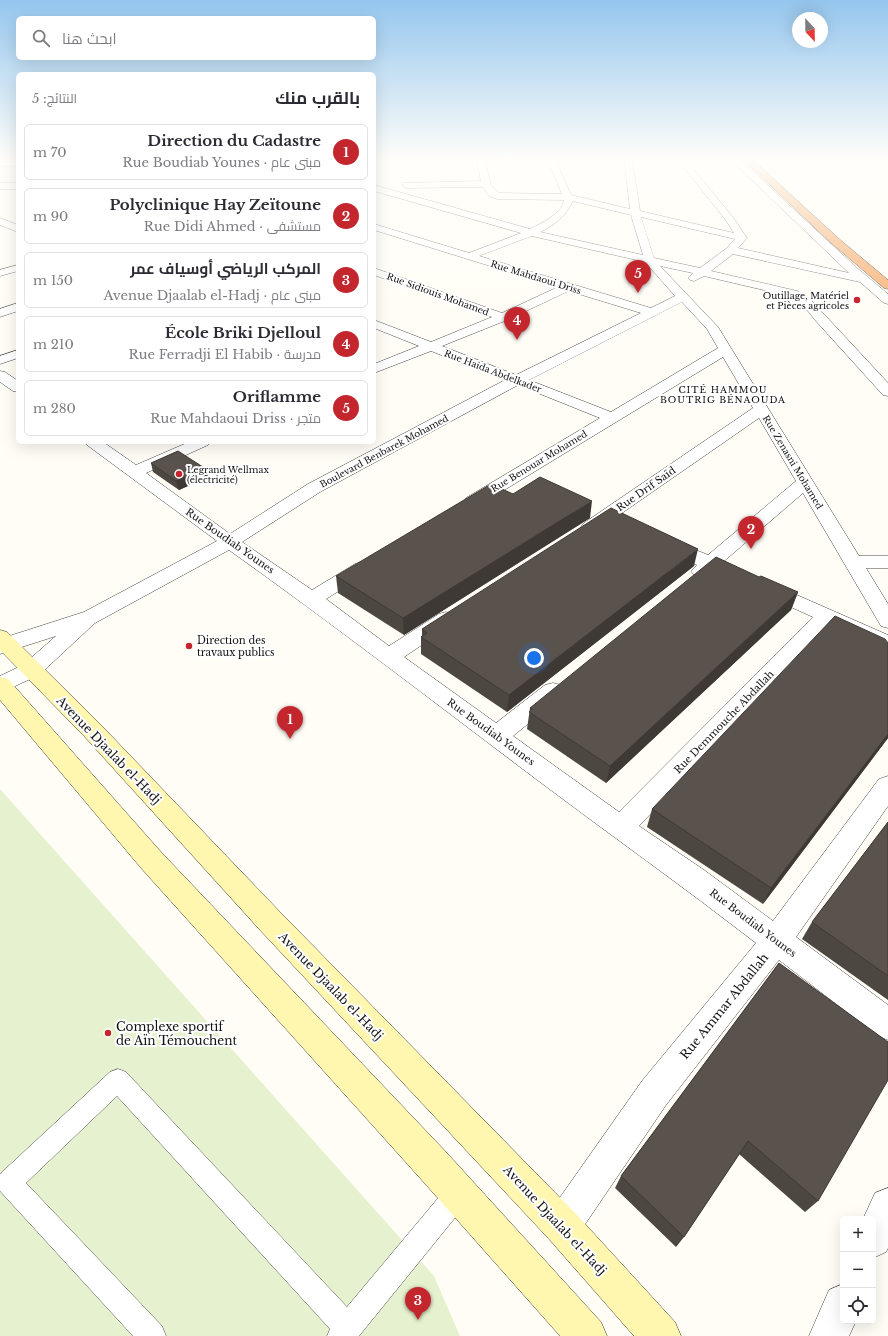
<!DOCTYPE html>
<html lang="ar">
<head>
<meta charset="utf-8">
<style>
	body { margin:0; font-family:"Libre Baskerville",Cairo,serif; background:#f7f7f7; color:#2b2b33; direction:rtl }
	.controls { position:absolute; right:12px; bottom:12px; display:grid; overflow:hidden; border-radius:6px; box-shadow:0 4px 16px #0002 }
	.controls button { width:36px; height:36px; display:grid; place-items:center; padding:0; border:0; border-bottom:1px solid #e1e1e2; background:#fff; color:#2b2b33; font:20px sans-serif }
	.compass { position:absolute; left:792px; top:12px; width:36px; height:36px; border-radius:50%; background:#fff; box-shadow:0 4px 16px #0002; rotate:158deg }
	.you { position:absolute; left:534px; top:658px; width:14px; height:14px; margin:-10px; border:3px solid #fff; border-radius:50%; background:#1a73e8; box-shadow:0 0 0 6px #1a73e833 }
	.badge { display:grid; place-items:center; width:26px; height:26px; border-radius:50%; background:#c4262e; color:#fff; font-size:13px; font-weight:700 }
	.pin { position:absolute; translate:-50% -33px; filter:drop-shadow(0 1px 2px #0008) }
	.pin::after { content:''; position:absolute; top:21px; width:14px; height:12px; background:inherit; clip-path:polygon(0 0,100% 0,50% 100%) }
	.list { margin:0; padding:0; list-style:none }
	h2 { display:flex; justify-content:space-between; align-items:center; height:52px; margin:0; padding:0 16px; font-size:17px }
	h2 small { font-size:13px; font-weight:400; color:#7c7c81 }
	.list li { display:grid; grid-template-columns:26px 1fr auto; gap:12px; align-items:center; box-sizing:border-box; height:56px; margin:0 8px 8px; padding:0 8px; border:1px solid #e1e1e2; border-radius:6px }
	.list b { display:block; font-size:15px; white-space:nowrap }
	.list p { margin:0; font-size:13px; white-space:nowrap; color:#7c7c81 }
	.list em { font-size:13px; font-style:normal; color:#7c7c81 }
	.icon { flex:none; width:22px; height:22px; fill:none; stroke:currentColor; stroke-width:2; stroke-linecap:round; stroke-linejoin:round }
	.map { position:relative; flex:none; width:888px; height:1336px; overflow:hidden; direction:ltr }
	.search { position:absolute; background:#fff; box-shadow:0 4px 16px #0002; left:16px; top:16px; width:360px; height:44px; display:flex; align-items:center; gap:10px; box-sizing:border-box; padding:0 14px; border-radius:6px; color:#7c7c81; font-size:15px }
	.panel { position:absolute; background:#fff; box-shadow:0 4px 16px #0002; left:16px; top:72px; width:360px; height:372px; border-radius:6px; direction:rtl }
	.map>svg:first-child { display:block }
</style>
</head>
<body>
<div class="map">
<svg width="888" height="1336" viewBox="0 0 888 1336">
	<rect width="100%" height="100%" fill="#fffdf5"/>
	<path fill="#e6f2cf" d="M 0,789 L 434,1276 L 460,1336 L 0,1336 Z"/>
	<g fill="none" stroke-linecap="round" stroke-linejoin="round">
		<defs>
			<path id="lane" d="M 118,1069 L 126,1072 L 347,1307 L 449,1185 L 458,1182 L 467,1185 L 470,1194 L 467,1203 L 359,1336 L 327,1336 L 330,1329 L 117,1096 L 26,1183 L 162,1326 L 166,1336 L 133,1336 L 0,1191 L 0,1174 L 110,1072 Z"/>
			<g id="street">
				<path d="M 374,159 L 492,159 L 491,161 L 485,161 L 491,185 L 499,193 L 562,194 L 547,159 L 555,159 L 571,195 L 630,209 L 624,159 L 632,159 L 640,211 L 734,233 L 725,219 L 677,159 L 685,159 L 732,216 L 747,238 L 738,248 L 849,273 L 730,159 L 739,159 L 857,268 L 888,294 L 888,304 L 884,303 L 860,282 L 733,254 L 711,271 L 797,291 L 809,298 L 888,383 L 888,396 L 883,395 L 815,320 L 804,306 L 789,296 L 704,276 L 694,281 L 690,280 L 688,278 L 693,273 L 660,266 L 718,327 L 859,556 L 888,556 L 888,568 L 866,568 L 888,604 L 888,628 L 881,626 L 878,621 L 803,493 L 723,562 L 743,571 L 746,575 L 743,579 L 736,581 L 712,571 C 706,577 702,577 694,575 L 691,571 L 697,565 L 662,549 L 660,545 L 662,541 L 669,539 L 708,555 L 796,481 L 759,418 L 596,531 L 590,532 L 584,531 L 581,527 L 584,523 L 753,408 L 723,357 L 478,506 L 472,507 L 466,506 L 463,502 L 466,498 L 600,418 L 518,385 L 320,492 L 242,542 L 312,590 L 355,564 L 362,562 L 369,564 L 372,568 L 369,572 L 326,599 L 389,646 L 439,614 L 446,612 L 453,614 L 456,619 L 453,624 L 404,657 L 496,723 L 545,685 L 553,683 L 561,685 L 564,691 L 561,697 L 513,736 L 619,812 L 813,617 L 760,593 L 757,589 L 760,585 L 767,583 L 774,585 L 888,635 L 888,650 L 829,625 L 639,826 L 704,870 L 773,921 L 879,779 L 888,776 L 888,806 L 796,937 L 888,1005 L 888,1040 L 877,1035 L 779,960 L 666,1105 L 575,1239 L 562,1245 L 549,1239 L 543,1226 L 549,1213 L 642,1081 L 756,943 C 684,887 609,834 536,779 C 434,702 333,624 229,550 L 95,623 L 39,675 L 0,693 L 0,676 L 23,665 L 56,636 L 0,654 L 0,639 L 84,612 L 217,541 L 87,445 L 85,442 L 103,442 L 136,465 L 189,442 L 210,442 L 208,445 L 146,473 L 230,534 L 308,484 L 505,380 L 431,351 L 374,373 L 374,364 L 419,346 L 374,328 L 374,320 L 431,342 L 492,317 L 374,275 L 374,268 L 502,313 L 558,287 L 374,230 L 374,224 L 469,253 L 521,233 L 374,191 L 374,185 L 530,229 C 542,223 562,214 564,200 L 497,199 L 489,196 L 483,187 L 406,188 L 402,185 L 403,183 L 481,181 L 477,162 L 374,162 ZM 573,201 L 631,215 L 643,255 L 540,232 C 555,225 566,216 573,201 ZM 641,217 L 735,239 L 727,248 L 700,268 L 654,258 ZM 532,236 L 645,262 L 675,296 L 651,308 L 479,256 ZM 569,291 L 641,313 L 516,375 L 442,346 L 507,320 ZM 682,302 L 707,329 L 718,348 L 611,412 L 529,380 Z"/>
				<rect x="0" y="162" width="18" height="4"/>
				<rect x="0" y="183" width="18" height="6"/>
				<path d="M 0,218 L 18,225 L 18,232 L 0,225 Z"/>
				<path d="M 18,265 L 18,271 L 0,276 L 0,270 Z"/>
				<path d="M 18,303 L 18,311 L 0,317 L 0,309 Z"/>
				<path d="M 18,350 L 18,358 L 0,364 L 0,356 Z"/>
				<path d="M 0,371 L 5,372 L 18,381 L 18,392 L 13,391 L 0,382 Z"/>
				<path d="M 888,1188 L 888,1248 L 886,1252 L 873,1258 L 873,1219 L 863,1219 L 875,1193 Z"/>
				<path d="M 843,1284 L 843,1321 L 856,1321 L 849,1336 L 809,1336 L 829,1290 Z"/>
			</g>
			<g id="secondary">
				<path d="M 0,630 L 7,632 L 100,724 L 280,912 L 575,1213 L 675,1322 L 681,1336 L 634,1336 L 549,1239 L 260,930 L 84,736 L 0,650 Z"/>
				<path d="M 0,677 L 8,679 L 161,852 L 446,1152 L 601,1322 L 607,1336 L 560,1336 L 420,1178 L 141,868 L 0,700 Z"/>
			</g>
			<path id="highway" d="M 743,159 L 752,159 L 838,238 L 888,280 L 888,289 L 884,288 L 830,242 Z"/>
		</defs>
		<use href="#lane" stroke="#444" stroke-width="1"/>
		<use href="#street" stroke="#444" stroke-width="1"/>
		<use href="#secondary" stroke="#333" stroke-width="1"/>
		<use href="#highway" stroke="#222" stroke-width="1"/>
		<use href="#lane" fill="#fff" fill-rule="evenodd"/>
		<use href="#street" fill="#fff" fill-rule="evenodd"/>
		<use href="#secondary" fill="#fff6b0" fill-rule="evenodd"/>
		<use href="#highway" fill="#f5a25d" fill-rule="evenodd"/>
	</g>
	<g fill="#4d4742">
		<path d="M 151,463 L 208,477 L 179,490 L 153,472 Z"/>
		<path d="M 513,494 L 590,518 L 404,635 L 338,593 L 336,576 Z"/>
		<path d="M 694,566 L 507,712 L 421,654 L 421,637 L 422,636 L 422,629 Z"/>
		<path d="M 759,577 L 798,592 L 791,610 L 606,783 L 527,729 L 530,708 Z"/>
		<path d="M 888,643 L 888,738 L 763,904 L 647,827 L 652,809 Z"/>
		<path d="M 888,822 L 888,1000 L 802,939 L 812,922 Z"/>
		<path d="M 779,963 L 818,1201 L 805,1212 L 739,1154 L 684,1237 L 676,1247 L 615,1188 L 621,1176 Z"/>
	</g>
	<g fill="#3f3936">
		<path d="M 206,469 L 208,477 L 179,490 L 176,481 Z"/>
		<path d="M 592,501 L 590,518 L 404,635 L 403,618 Z"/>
		<path d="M 698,549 L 694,566 L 507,712 L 509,695 Z"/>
		<path d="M 798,592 L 791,610 L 606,783 L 610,766 Z"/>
		<path d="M 888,734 L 888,738 L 763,904 L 771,888 Z"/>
	</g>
	<g fill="#5a524d" stroke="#3f3936">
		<path d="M 178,451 L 206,469 L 176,481 L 151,463 Z"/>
		<path d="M 540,477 L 592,501 L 403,618 L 336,576 L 491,484 L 513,494 Z"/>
		<path d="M 611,508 L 698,549 L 509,695 L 421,637 L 427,633 L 422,629 Z"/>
		<path d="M 716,557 L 759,577 L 761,576 L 798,592 L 610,766 L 529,712 L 532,709 L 530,708 Z"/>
		<path d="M 835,616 L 885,639 L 888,643 L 888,734 L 771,888 L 652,809 Z"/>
		<path d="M 888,822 L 888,976 L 812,922 Z"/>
		<path d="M 779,963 L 888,1042 L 888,1080 L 818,1201 L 748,1141 L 684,1237 L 621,1176 Z"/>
	</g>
	<linearGradient id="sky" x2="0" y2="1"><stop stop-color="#95c6ee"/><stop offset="0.46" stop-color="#fffefa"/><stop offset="1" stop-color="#fffefa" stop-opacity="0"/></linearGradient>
	<rect width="888" height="346" fill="url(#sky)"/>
	<g fill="#c4262e" stroke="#fff" stroke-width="1.5">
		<circle cx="857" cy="300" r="4"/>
		<circle cx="179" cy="474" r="4"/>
		<circle cx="189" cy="646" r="4"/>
		<circle cx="108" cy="1033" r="4"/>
	</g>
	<g text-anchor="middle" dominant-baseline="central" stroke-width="4" stroke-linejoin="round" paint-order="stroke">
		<g font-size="9" fill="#111" stroke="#fff">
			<text transform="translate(536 277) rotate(17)">Rue Mahdaoui Driss</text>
			<text transform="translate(438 294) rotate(20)">Rue Sidiouis Mohamed</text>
			<text transform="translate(493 371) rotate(21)">Rue Haida Abdelkader</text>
			<text transform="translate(384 451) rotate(-28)">Boulevard Benbarek Mohamed</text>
			<text transform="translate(539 461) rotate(-31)">Rue Benouar Mohamed</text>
			<text transform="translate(793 462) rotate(59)">Rue Zenasni Mohamed</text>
		</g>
		<g font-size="9" fill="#111" stroke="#fff" text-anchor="end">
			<text x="849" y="295">Outillage, Matériel<tspan x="849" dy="10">et Pièces agricoles</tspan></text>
			<text x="187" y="469" text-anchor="start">Legrand Wellmax<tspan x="187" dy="10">(électricité)</tspan></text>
		</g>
		<g font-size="9" letter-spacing="1" fill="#111" stroke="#fff">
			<text x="723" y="389">CITÉ HAMMOU<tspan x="723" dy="10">BOUTRIG BÉNAOUDA</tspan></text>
		</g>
		<g font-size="10" fill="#111" stroke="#fff">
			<text transform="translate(646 489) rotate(-35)">Rue Drif Saïd</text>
			<text transform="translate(230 541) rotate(35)">Rue Boudiab Younes</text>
			<text transform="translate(724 722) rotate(-46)">Rue Demmouche Abdallah</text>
			<text transform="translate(491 732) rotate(36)">Rue Boudiab Younes</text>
			<text transform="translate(753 923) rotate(37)">Rue Boudiab Younes</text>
		</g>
		<g font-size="10" fill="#111" stroke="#fff" text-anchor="start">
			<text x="197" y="640">Direction des<tspan x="197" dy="12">travaux publics</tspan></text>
		</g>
		<g font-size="12" fill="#111" stroke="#fff">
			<text transform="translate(109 750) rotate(46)">Avenue Djaalab el-Hadj</text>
			<text transform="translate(331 986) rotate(46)">Avenue Djaalab el-Hadj</text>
			<text transform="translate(724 1006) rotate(-51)">Rue Ammar Abdallah</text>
			<text transform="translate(555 1220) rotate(47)">Avenue Djaalab el-Hadj</text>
		</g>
		<g font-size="12" fill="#111" stroke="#fff" text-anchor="start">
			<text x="116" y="1026">Complexe sportif<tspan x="116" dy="14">de Aïn Témouchent</tspan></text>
		</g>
	</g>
</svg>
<div class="controls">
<button>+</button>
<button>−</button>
<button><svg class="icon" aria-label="locate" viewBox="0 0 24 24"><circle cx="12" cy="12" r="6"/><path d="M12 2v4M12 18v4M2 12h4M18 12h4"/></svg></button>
</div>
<svg class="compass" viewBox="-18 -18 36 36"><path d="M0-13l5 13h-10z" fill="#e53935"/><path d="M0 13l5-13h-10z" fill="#7c7c81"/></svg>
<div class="you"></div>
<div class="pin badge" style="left:290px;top:739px">1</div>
<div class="pin badge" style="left:751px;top:549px">2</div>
<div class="pin badge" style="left:418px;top:1320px">3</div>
<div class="pin badge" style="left:517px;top:340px">4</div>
<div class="pin badge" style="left:638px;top:293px">5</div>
<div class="search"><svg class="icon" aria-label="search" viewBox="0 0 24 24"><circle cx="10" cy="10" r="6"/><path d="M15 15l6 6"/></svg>ابحث هنا</div>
<section class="panel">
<h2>بالقرب منك<small>النتائج: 5</small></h2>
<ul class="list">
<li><span class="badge">1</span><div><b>Direction du Cadastre</b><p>مبنى عام · Rue Boudiab Younes</p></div><em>70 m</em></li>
<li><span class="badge">2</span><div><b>Polyclinique Hay Zeïtoune</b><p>مستشفى · Rue Didi Ahmed</p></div><em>90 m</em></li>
<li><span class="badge">3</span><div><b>المركب الرياضي أوسياف عمر</b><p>مبنى عام · Avenue Djaalab el-Hadj</p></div><em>150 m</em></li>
<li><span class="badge">4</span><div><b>École Briki Djelloul</b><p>مدرسة · Rue Ferradji El Habib</p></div><em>210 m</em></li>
<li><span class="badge">5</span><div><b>Oriflamme</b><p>متجر · Rue Mahdaoui Driss</p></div><em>280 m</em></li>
</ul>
</section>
</div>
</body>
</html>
